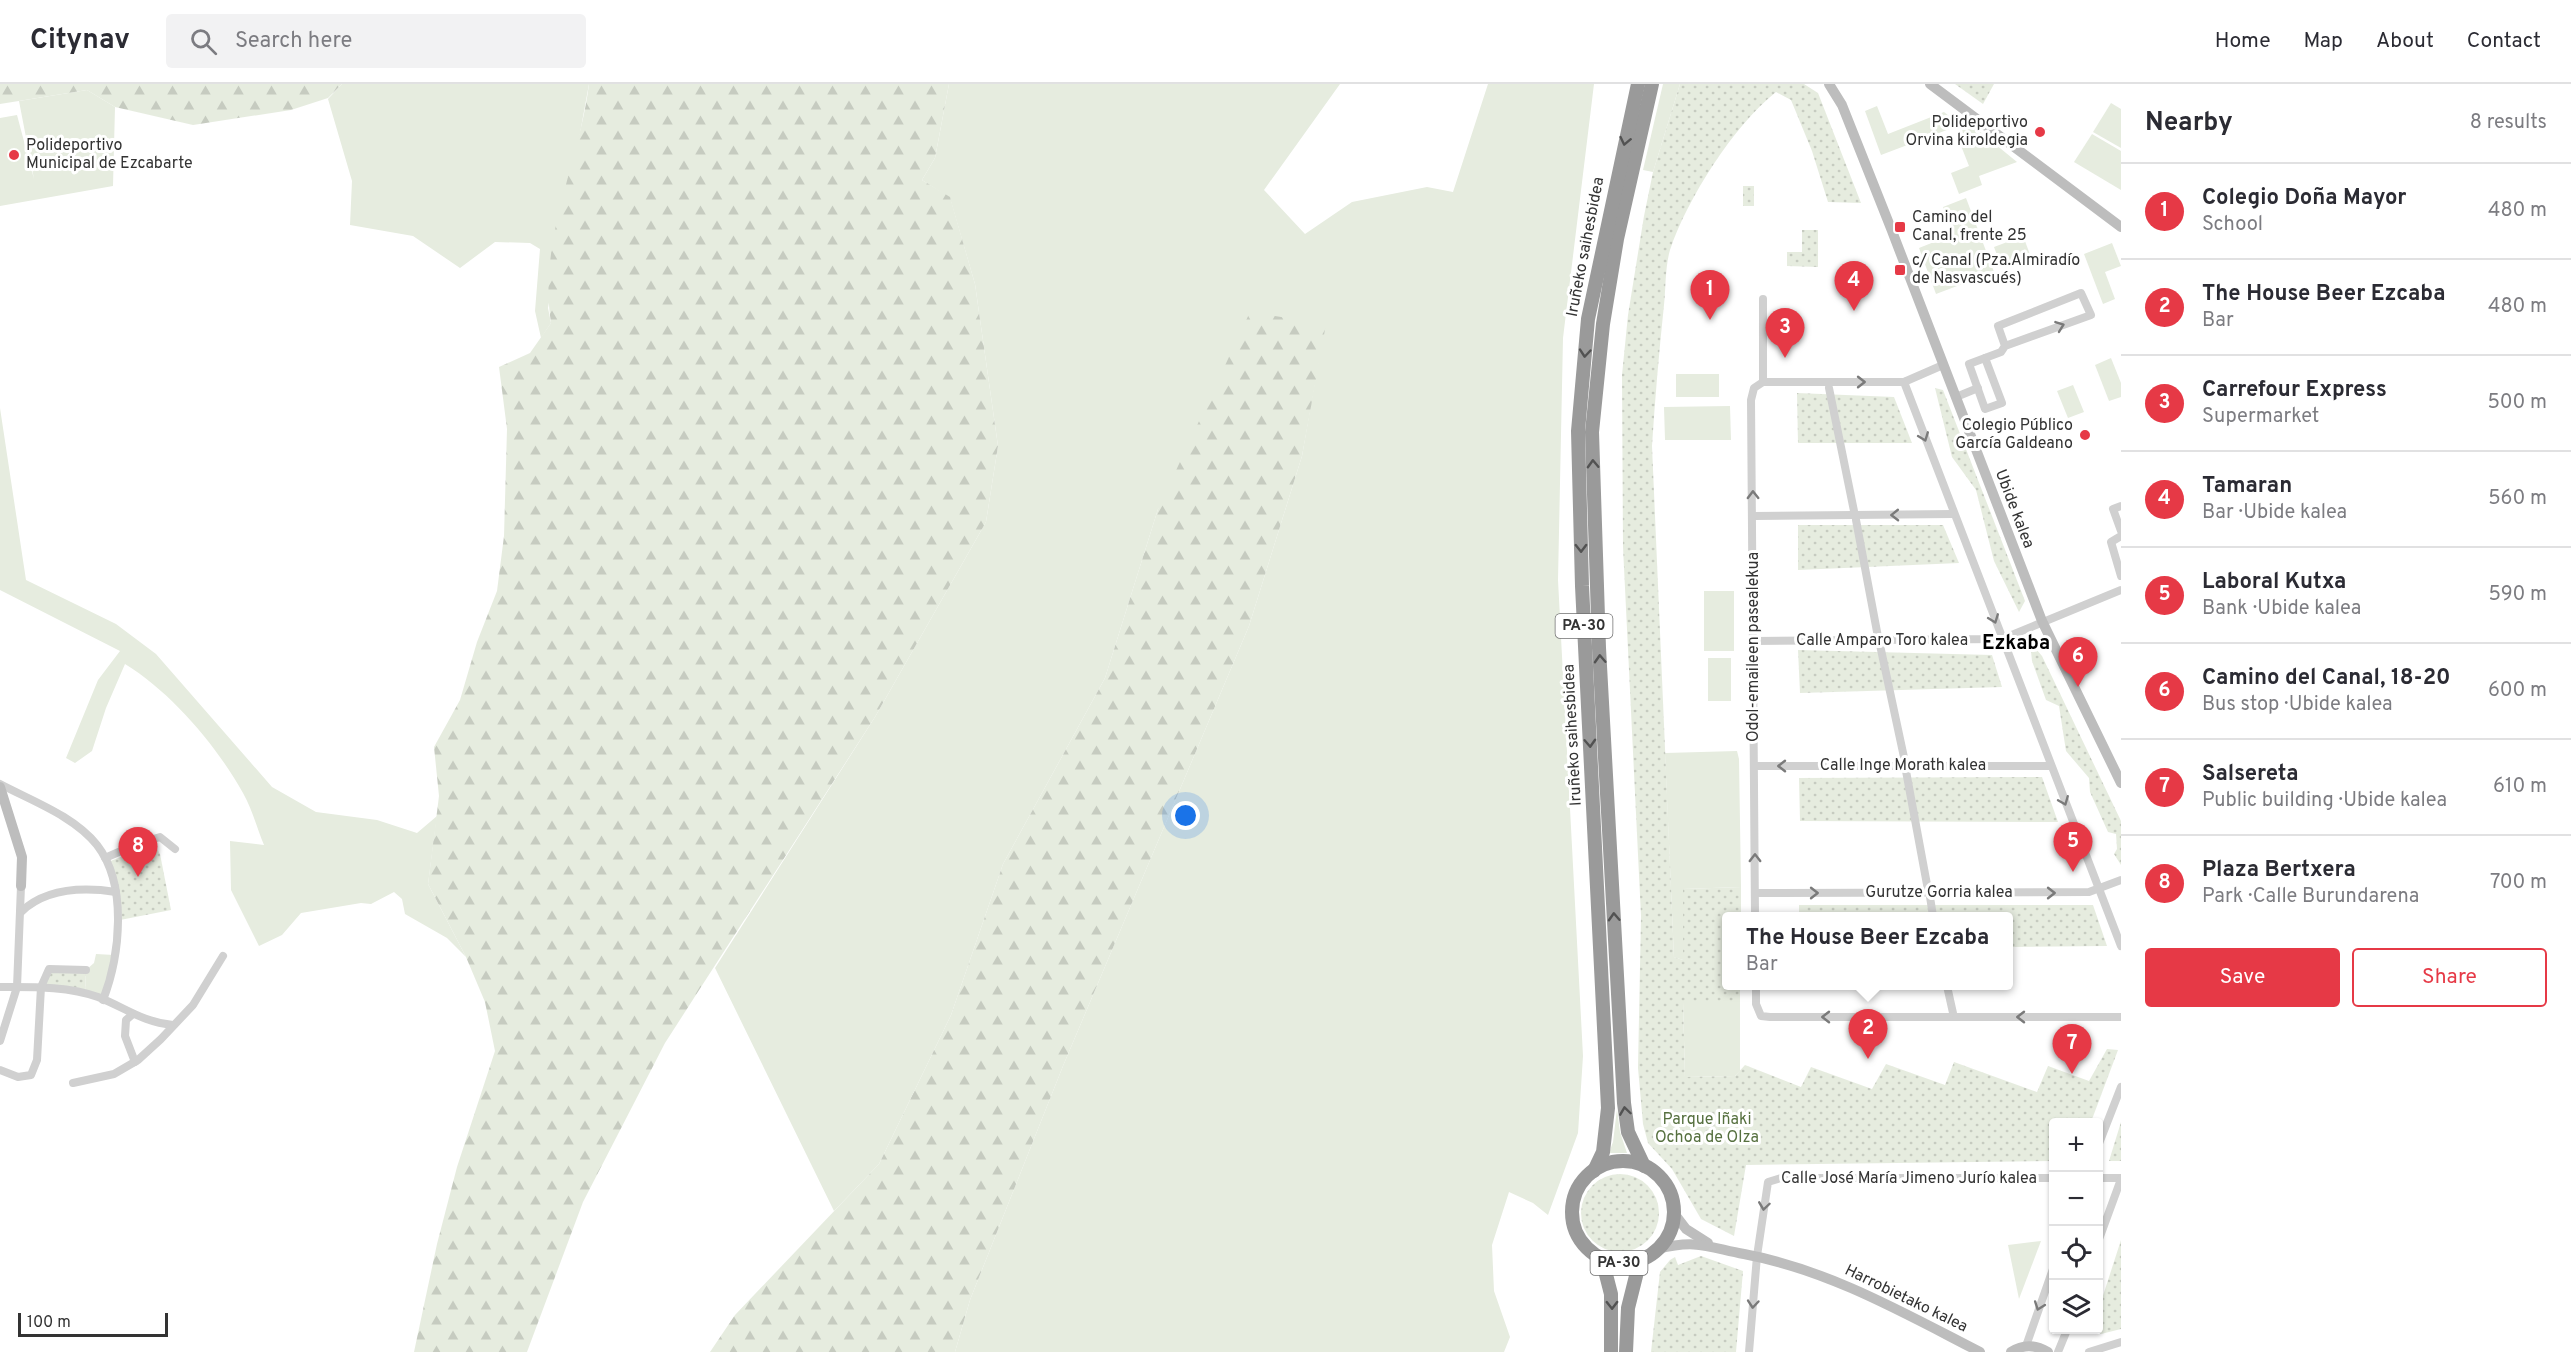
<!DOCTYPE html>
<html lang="en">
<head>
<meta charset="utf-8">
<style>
	body { margin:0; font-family:Overpass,sans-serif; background:#f2f2f3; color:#2b2b33 }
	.controls { position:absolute; right:18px; bottom:18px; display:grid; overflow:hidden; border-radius:6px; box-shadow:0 2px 4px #0004 }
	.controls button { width:54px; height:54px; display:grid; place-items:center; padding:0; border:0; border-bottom:2px solid #e1e1e2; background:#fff; color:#2b2b33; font:30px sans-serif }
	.scale { position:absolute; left:18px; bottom:15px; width:150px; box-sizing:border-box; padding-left:6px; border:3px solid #333; border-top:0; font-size:16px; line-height:21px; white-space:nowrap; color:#333; -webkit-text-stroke:4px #fff; paint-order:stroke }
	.you { position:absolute; left:1186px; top:732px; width:21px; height:21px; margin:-15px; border:4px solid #fff; border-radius:50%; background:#1a73e8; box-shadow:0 0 0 9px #1a73e833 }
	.badge { display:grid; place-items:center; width:39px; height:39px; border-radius:50%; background:#e63946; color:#fff; font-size:20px; font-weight:700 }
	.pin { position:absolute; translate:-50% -50px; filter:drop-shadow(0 2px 3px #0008) }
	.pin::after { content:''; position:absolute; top:32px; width:21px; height:18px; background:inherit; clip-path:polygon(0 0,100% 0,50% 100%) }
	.popup { position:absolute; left:1722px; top:828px; width:291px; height:78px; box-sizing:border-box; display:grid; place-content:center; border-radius:6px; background:#fff; filter:drop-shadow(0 2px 4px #0005); font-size:20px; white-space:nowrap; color:#7c7c81 }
	.popup b { font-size:22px; color:#2b2b33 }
	.popup::after { content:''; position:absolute; left:50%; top:100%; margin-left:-12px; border:12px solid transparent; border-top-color:#fff }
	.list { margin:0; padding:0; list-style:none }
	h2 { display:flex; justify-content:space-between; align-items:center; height:78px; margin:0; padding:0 24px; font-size:26px }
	h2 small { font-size:20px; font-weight:400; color:#7c7c81 }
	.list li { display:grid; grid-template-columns:39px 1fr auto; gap:18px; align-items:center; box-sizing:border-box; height:96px; padding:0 24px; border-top:2px solid #e1e1e2 }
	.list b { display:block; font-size:22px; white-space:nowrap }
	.list p { margin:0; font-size:20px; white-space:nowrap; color:#7c7c81 }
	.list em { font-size:20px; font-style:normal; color:#7c7c81 }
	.actions { display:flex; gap:12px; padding:18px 24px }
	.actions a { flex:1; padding:14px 0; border:2px solid #e63946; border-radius:6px; text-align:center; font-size:21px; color:#e63946 }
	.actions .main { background:#e63946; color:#fff }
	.icon { flex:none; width:33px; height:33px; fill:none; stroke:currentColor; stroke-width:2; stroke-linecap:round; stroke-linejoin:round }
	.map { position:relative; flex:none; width:2121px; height:1268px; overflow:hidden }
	header { display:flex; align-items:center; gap:36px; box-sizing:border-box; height:84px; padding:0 30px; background:#fff; border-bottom:2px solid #e1e1e2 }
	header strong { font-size:28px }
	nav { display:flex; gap:33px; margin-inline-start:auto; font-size:21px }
	.search { width:420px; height:54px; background:#f2f2f3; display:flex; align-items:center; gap:15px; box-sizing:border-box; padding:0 21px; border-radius:6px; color:#7c7c81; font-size:22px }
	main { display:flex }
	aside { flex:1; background:#fff }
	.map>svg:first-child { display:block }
</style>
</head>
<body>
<header>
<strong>Citynav</strong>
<div class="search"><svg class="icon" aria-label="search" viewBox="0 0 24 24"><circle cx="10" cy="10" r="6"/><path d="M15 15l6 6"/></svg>Search here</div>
<nav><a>Home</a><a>Map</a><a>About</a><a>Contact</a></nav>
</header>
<main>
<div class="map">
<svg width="2121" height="1268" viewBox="0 0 2121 1268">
	<defs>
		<pattern id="forest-firs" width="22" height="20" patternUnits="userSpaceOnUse" patternTransform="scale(1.5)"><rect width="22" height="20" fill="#e6ecdf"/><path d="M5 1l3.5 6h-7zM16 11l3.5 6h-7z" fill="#c6cbc0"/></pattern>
		<pattern id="park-dots" width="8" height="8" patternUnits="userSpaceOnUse" patternTransform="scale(1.5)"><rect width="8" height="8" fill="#e6ecdf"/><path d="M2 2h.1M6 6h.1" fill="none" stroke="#c6cbc0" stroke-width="1.8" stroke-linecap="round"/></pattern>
	</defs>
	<rect width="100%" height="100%" fill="#fff"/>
	<g fill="#e6ecdf">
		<path d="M 342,0 L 589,0 L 548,224 L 551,239 L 541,254 L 535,227 L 540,165 L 530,159 L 495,158 L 460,184 L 413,152 L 350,141 L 352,97 L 328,15 Z"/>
		<path d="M 949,0 L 1340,0 L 1264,106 L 1305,150 L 1352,118 L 1427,103 L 1453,108 L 1488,0 L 1594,0 L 1563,254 L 1558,496 L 1583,972 L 1578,1049 L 1548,1131 L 1533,1119 L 1509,1108 L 1492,1161 L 1494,1207 L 1510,1253 L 1504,1268 L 955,1268 L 970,1216 L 1063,982 L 1249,542 L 1302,372 L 1325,240 L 1158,425 L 1105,594 L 1003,780 L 951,931 L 879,1080 L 834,1127 L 715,884 L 875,633 L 986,438 L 998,362 L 975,200 L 950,114 L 922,96 L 935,74 Z"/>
		<path d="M 1663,0 L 1680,0 L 1653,88 L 1643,86 Z"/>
		<path d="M 87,6 L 115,23 L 113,102 L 0,122 L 0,34 L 17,31 L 34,95 L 19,17 Z"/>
		<path d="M 2111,19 L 2121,25 L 2121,64 L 2093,48 Z"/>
		<path d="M 1877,22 L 1888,50 L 1944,28 L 1960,41 L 1881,71 L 1865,27 Z"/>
		<path d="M 1973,42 L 2017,78 L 1979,92 L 1982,101 L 1959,110 L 1951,89 L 1969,82 L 1956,49 Z"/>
		<path d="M 2092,50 L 2121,67 L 2121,106 L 2074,78 Z"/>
		<path d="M 1966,114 L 1994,188 L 1936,210 L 1919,164 L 1954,150 L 1943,123 Z"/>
		<path d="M 2023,152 L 2031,173 L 2002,184 L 1994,163 Z"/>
		<path d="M 2112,159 L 2121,182 L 2105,188 L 2115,215 L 2103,220 L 2084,170 Z"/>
		<path d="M 2111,274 L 2121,299 L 2121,313 L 2109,317 L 2095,281 Z"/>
		<rect x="1676" y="290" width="43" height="23"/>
		<path d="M 2073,301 L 2084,328 L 2068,334 L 2057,307 Z"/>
		<path d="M 1730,322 L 1731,356 L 1665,356 L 1664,323 Z"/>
		<path d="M 0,324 L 26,496 L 116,540 L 156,570 L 272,703 L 316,728 L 377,736 L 417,749 L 437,732 L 428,800 L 466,873 L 447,854 L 405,830 L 402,815 L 394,808 L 371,820 L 361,819 L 301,829 L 282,851 L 259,862 L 231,806 L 230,757 L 264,761 C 257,744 252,725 243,709 C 216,661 172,609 125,580 L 106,624 L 92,667 L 75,679 L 66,674 L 98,596 L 120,567 L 0,506 Z"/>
		<rect x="1704" y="507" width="30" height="60"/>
		<rect x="1708" y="574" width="23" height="43"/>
		<path d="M 1737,667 L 1739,675 L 1741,803 L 1683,805 L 1683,876 L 1674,873 L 1665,669 Z"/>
		<path d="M 96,870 L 114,871 L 103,916 L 85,910 L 86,886 L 94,879 Z"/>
		<path d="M 1683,917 L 1740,917 L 1740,987 L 1735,992 L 1685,993 Z"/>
		<path d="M 1617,1025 L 1620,1048 L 1627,1069 L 1609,1069 L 1613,1058 Z"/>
		<path d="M 2041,1157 L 2019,1215 L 2008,1161 Z"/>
	</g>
	<g fill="url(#forest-firs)">
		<path d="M 0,0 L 342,0 L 328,14 L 291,26 L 193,41 L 115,23 L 87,6 L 0,20 Z"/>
		<path d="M 589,0 L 949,0 L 935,74 L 922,96 L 950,113 L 975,200 L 998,362 L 986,438 L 875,633 L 665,959 L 583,1118 L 527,1268 L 414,1268 L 437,1160 L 457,1083 L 495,967 L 485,918 L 466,873 L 428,800 L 439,712 L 434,663 L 460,616 L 477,558 L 497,507 L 504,452 L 507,345 L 499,283 L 530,269 L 551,239 C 538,156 579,80 589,0 Z"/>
		<path d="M 1250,228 L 1326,240 L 1302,372 L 1249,542 L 1063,982 L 970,1216 L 955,1268 L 710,1268 L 735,1231 L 879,1080 L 951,931 L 1003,780 L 1105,594 L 1158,425 Z"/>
	</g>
	<g fill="url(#park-dots)">
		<path d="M 1680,0 L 1804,0 L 1818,9 L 1861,119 L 1828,118 L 1812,67 L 1791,16 L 1776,8 C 1734,41 1687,115 1670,166 C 1665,183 1666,203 1664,221 C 1659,268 1655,315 1652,362 L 1674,873 L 1683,876 L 1683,805 L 1741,803 L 1741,832 L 1727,832 L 1727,902 L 1740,902 L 1740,917 L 1683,917 L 1685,993 L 1735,992 L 1745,981 L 1801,1003 L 1811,983 L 1872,1005 L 1886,980 L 1945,1001 L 1954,978 L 2037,1008 L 2048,982 L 2089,997 L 2107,965 L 2118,966 L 2091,1038 L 2054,1038 L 2053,1077 L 1746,1081 L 1734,1152 L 1701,1135 L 1672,1085 L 1648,1059 L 1643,1040 L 1638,984 L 1641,832 L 1623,463 L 1622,291 L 1628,231 L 1644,132 L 1653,88 Z"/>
		<path d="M 1955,0 L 1994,0 L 1983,20 Z"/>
		<rect x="1743" y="102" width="11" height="20"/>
		<path d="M 1802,146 L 1818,146 L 1818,183 L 1787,182 L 1787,168 L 1802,168 Z"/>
		<path d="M 1935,304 L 1943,306 L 2025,517 L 2019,528 L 1994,477 L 1976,406 L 1952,373 Z"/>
		<path d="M 1797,309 L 1894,313 L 1912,359 L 1798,359 Z"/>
		<path d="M 1798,441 L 1943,441 L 1959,479 L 1798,486 Z"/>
		<path d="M 2030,558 L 2042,572 L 2121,737 L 2121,781 L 2114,770 L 2117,765 L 2116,750 L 2108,748 L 2090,708 L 2089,694 L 2066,667 L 2059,622 L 2046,616 L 2032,577 Z"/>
		<path d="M 1798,566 L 1992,571 L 2002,603 L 1800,609 Z"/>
		<path d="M 2042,693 L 2058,738 L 1800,737 L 1799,694 Z"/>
		<path d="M 154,760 L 160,770 L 171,826 L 120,836 L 108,778 Z"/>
		<path d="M 1799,821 L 2093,821 L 2107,862 L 2009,863 L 2009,832 L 1799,832 Z"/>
		<path d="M 49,885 L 86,886 L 85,910 L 41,903 Z"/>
		<path d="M 2121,1038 L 2121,1077 L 2109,1077 Z"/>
		<circle cx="1620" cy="1129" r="39"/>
		<path d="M 2121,1156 L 2121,1245 L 2101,1250 L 2093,1246 L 2098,1246 L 2099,1224 Z"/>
		<path d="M 1701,1172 L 1743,1187 L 1736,1268 L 1651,1268 L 1660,1188 L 1670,1176 L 1675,1173 L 1678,1181 Z"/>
	</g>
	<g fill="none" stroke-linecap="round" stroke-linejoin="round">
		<g stroke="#d0d0d0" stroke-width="8">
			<path d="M 1763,215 L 1763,298"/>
			<path d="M 1985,274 L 2001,268 L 2005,262 L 2091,231 L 2081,209 L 1998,242 L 2005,262"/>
			<path d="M 1985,274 L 2002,319 L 1985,325 L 1969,280 Z"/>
			<path d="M 1904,298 L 2121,862"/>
			<path d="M 1829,304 L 1854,427"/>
			<path d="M 1956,313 L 1978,304"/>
			<path d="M 2121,422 L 2113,425 L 2121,447"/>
			<path d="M 1754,432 L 1953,430"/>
			<path d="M 1856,436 L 1878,553"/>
			<path d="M 2121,452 L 2111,458 L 2121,492"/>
			<path d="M 1754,557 L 2002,555 L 2121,506"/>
			<path d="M 1880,561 L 1905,678"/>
			<path d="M 1755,682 L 2050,682"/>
			<path d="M 1906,687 L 1928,806"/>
			<path d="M 0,700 C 32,717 74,732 97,761 C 128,801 120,872 103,916"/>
			<path d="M 105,774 L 137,760 L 160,753 L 175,765"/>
			<path d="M 1755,809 L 2089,808 L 2121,796"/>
			<path d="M 1930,813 L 1933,832"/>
			<path d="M 21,828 C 46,804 83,803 116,808"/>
			<path d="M 1755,832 L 1751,316 L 1754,304 L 1763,298 L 1904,298 L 1943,281"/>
			<path d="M 1756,902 L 1756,920 L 1761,932 L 1770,933 L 2121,933"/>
			<path d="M 1947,902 L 1953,929"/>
			<path d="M 0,903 C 32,903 68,902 98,913 C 126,924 142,938 173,941"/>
			<path d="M 133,930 L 126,936 L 125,952 L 135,978"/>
			<path d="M 0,957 L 17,903 L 21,802"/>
			<path d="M 0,986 L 18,993 L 31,991 L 37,976 L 41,903 L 49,885 L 86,886"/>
			<path d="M 73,999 L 114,990 L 138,976 L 161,955 L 193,921 L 223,872"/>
			<path d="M 2098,1062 L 2121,1003"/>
			<path d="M 2098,1094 L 2121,1094"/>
			<path d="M 2098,1158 L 2121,1095"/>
			<path d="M 2026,1262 L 2054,1182"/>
			<path d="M 1749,1268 L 1757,1172 L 1768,1098 L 1781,1094 L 2054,1094"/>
			<path d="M 2058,1268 L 2067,1246"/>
			<path d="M 2089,1268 L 2121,1258"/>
		</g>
		<g stroke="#bdbdbd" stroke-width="10">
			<path d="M 1829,0 L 1842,21 L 1892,147 L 2042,537 L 2121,699"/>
			<path d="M 1930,0 L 2121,143"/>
			<path d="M 0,703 L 22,773 L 21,802"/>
			<path d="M 1673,1128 L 1686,1145 L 1708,1159"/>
			<path d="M 1658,1165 C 1696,1155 1708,1163 1744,1170 C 1829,1186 1904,1229 1980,1268"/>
			<path d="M 2011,1268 C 2023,1260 2036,1261 2048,1268"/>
		</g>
		<g stroke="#9a9a9a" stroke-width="14">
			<circle cx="1623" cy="1128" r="51"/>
			<path d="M 1644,1082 L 1628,1048 L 1624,1019 L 1599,564 L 1592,348 L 1603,240 L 1617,155 L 1652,0"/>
			<path d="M 1594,1087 L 1603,1068 L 1608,1024 L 1582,502 L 1578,347 L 1588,235 L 1638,0"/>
			<path d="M 1602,1175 L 1611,1210 L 1611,1268"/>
			<path d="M 1626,1268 L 1628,1224 L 1640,1176"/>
		</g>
	</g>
	<defs><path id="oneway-chevron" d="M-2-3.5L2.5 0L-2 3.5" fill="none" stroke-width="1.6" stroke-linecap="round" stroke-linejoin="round" transform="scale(1.5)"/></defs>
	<g stroke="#525252">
		<use href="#oneway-chevron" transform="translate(1625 57) rotate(102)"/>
		<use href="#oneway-chevron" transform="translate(1585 269) rotate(95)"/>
		<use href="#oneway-chevron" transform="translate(1593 380) rotate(-92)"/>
		<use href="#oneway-chevron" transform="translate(1581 464) rotate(89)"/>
		<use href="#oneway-chevron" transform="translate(1600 575) rotate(-93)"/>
		<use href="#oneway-chevron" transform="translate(1590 659) rotate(87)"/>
		<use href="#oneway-chevron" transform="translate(1614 833) rotate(-93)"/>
		<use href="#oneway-chevron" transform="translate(1625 1027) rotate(-98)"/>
		<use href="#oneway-chevron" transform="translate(1612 1221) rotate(89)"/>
	</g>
	<g stroke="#7a7a7a">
		<use href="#oneway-chevron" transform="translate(2060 242) rotate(-20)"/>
		<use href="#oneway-chevron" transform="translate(1861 298)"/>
		<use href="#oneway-chevron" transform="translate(1924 353) rotate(69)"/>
		<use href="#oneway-chevron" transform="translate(1753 411) rotate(-91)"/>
		<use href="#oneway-chevron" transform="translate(1895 431) rotate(179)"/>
		<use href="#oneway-chevron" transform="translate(1994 535) rotate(69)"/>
		<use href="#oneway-chevron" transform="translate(1782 682) rotate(-180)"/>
		<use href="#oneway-chevron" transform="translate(2064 717) rotate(68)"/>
		<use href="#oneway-chevron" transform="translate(1755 774) rotate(-90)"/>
		<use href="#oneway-chevron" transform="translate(1814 809)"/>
		<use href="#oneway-chevron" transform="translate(2051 809)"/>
		<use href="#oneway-chevron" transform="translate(1826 933) rotate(-180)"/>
		<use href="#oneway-chevron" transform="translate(2021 933) rotate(180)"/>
		<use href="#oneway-chevron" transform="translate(1764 1122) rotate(98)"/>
		<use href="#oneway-chevron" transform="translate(1753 1220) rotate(95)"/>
		<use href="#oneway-chevron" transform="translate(2039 1222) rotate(110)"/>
	</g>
	<g fill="#e63946" stroke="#fff" stroke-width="2">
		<circle cx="2040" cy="48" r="6"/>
		<circle cx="14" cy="71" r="6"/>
		<rect x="1894" y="137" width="12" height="12" rx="3"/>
		<rect x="1894" y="180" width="12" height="12" rx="3"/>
		<circle cx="2085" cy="351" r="6"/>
	</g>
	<g text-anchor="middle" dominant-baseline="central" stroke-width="6" stroke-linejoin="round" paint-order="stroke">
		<g fill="#fff" stroke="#707070" stroke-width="1.5">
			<rect x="1555.5" y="530" width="57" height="24" rx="4.5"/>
			<rect x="1590.5" y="1167" width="57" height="24" rx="4.5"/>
		</g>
		<g font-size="15" font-weight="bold" fill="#333">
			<text x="1584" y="542">PA-30</text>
			<text x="1619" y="1179">PA-30</text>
		</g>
		<g font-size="16" fill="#333" stroke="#fff" text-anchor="start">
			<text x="2028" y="39" text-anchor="end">Polideportivo<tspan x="2028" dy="18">Orvina kiroldegia</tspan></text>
			<text x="26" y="62">Polideportivo<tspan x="26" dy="18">Municipal de Ezcabarte</tspan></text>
			<text x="1912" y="134">Camino del<tspan x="1912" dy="18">Canal, frente 25</tspan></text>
			<text x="1912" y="177">c/ Canal (Pza.Almiradío<tspan x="1912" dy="18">de Nasvascués)</tspan></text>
			<text x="2073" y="342" text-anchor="end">Colegio Público<tspan x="2073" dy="18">García Galdeano</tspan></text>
		</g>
		<g font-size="16" fill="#333" stroke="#fff">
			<text transform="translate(1586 163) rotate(-79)">Iruñeko saihesbidea</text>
			<text transform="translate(2014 425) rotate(69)">Ubide kalea</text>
			<text x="1882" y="557">Calle Amparo Toro kalea</text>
			<text transform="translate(1754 563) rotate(-90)">Odol-emaileen pasealekua</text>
			<text transform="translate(1573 651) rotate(-93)">Iruñeko saihesbidea</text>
			<text x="1903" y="682">Calle Inge Morath kalea</text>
			<text x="1939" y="809">Gurutze Gorria kalea</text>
			<text x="1909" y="1095">Calle José María Jimeno Jurío kalea</text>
			<text transform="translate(1906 1215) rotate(26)">Harrobietako kalea</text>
		</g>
		<g font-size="16" fill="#56703f" stroke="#fff">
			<text x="1707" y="1036">Parque Iñaki<tspan x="1707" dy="18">Ochoa de Olza</tspan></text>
		</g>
		<g font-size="20" font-weight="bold" fill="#000" stroke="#fff">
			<text x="2016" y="560">Ezkaba</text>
		</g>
	</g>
</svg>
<div class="controls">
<button>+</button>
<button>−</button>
<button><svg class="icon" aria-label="locate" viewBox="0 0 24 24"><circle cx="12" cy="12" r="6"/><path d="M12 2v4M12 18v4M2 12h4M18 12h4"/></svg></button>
<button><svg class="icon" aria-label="layers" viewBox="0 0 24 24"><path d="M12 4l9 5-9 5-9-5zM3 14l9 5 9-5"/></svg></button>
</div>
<div class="scale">100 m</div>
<div class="you"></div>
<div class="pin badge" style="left:1710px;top:236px">1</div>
<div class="pin badge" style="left:1868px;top:975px">2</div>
<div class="popup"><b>The House Beer Ezcaba</b>Bar</div>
<div class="pin badge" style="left:1785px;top:274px">3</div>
<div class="pin badge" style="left:1854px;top:227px">4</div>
<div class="pin badge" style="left:2073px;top:788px">5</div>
<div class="pin badge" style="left:2078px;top:603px">6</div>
<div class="pin badge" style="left:2072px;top:990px">7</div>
<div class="pin badge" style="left:138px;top:793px">8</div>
</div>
<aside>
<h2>Nearby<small>8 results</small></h2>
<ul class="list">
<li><span class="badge">1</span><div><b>Colegio Doña Mayor</b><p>School</p></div><em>480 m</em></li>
<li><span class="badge">2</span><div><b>The House Beer Ezcaba</b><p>Bar</p></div><em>480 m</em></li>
<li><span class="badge">3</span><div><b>Carrefour Express</b><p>Supermarket</p></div><em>500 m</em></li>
<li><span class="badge">4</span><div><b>Tamaran</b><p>Bar · Ubide kalea</p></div><em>560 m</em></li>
<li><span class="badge">5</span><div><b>Laboral Kutxa</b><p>Bank · Ubide kalea</p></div><em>590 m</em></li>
<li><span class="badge">6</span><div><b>Camino del Canal, 18-20</b><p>Bus stop · Ubide kalea</p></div><em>600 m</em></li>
<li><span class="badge">7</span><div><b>Salsereta</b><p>Public building · Ubide kalea</p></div><em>610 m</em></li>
<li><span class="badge">8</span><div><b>Plaza Bertxera</b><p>Park · Calle Burundarena</p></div><em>700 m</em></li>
</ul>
<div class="actions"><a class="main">Save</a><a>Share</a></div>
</aside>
</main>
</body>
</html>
